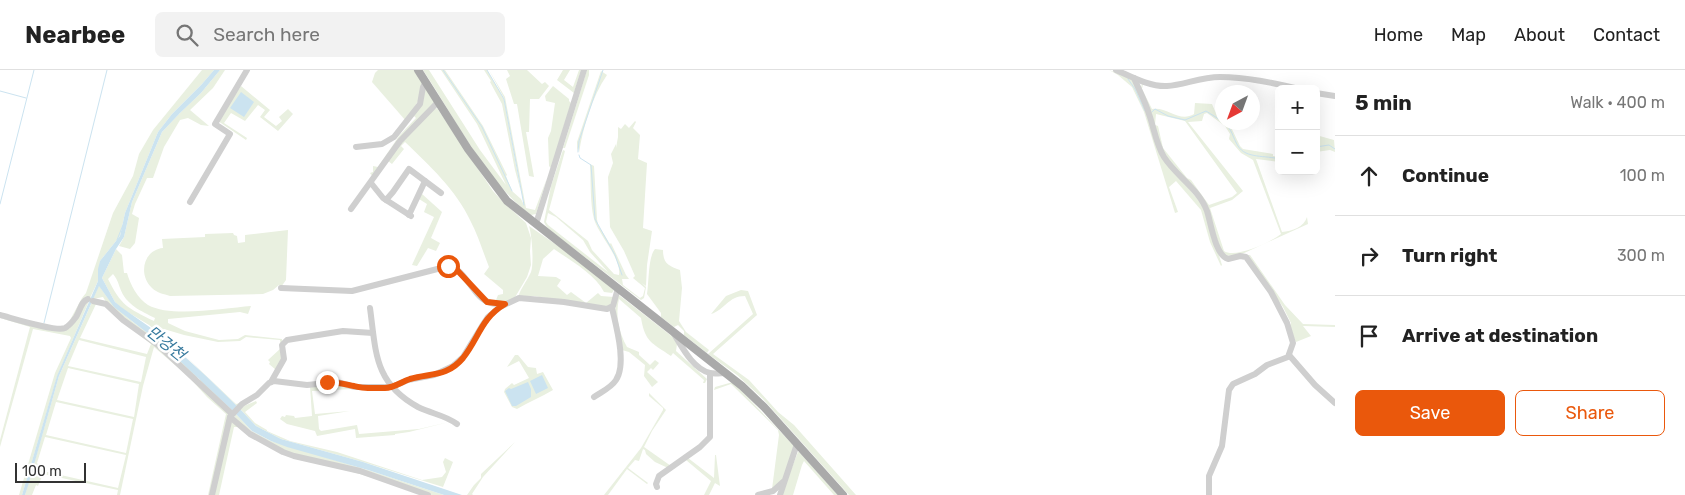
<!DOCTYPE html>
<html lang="en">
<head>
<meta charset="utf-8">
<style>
	body { margin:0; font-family:Rubik,"Noto Sans KR",sans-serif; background:#f2f2f2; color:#222 }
	.controls { position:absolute; right:15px; top:15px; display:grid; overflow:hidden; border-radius:8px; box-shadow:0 5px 20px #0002 }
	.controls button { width:45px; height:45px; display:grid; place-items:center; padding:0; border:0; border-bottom:1px solid #e0e0e0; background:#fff; color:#222; font:25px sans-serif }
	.compass { position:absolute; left:1215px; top:15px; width:45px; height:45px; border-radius:50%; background:#fff; box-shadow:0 5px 20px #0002; rotate:221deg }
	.scale { position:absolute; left:15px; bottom:12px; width:71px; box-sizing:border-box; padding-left:5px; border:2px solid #323232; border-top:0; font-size:14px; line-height:18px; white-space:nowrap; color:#323232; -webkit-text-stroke:4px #fff; paint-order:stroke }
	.stop { position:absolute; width:15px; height:15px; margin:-11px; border:4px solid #ea580c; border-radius:50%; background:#fff }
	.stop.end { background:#ea580c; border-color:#fff; box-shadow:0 1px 5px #0008 }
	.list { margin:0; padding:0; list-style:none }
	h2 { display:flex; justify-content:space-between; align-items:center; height:65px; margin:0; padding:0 20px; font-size:21px }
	h2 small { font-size:16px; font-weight:400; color:#767676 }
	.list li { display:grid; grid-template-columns:32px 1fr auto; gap:15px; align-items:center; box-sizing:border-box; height:80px; padding:0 20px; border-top:1px solid #e0e0e0 }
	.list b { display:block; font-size:19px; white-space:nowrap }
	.list em { font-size:16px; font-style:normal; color:#767676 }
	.actions { display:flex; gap:10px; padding:15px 20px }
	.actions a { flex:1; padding:11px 0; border:1px solid #ea580c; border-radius:8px; text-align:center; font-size:18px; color:#ea580c }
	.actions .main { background:#ea580c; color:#fff }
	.icon { flex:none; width:28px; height:28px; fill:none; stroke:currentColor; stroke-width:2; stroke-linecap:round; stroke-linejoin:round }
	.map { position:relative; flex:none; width:1335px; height:425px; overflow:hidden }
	header { display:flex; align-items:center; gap:30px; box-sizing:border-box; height:70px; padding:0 25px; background:#fff; border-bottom:1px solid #e0e0e0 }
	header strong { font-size:24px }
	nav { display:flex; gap:28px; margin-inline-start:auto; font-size:18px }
	.search { width:350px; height:45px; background:#f2f2f2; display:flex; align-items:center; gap:12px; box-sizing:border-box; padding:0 18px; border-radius:8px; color:#767676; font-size:19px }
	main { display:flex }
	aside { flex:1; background:#fff }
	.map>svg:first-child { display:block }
</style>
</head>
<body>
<header>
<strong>Nearbee</strong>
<div class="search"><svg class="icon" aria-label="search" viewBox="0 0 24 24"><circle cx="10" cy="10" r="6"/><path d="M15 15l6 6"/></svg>Search here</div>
<nav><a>Home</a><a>Map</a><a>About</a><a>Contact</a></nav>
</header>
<main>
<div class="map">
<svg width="1335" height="425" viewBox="0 0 1335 425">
	<rect width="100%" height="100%" fill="#fff"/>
	<g fill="#e9f0e0" fill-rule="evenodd">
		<path d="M 202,0 L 214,0 L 202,14 L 172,44 L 158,62 L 125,143 L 120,166 L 100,191 L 98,211 L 90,228 L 70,250 L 82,228 L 86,223 L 113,143 L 133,106 L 139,84 L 153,60 Z"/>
		<path d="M 220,0 L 225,0 L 213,18 L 190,40 L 209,56 L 201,55 L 188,48 L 180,50 L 164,77 L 153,108 L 147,108 L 135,134 L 132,144 L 139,148 L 135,173 L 130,179 L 119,176 L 124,167 L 132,132 L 162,62 L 180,43 L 201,23 Z"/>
		<path d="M 378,0 L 414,0 L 422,12 L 420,28 L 406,51 L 372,12 L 375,3 Z"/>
		<path d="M 423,0 L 429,0 L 480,80 L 506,115 L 477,54 L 441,0 L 445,0 L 483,56 L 507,105 L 506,106 L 512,121 L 521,129 L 524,135 L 504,28 L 489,0 L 505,27 L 526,138 L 535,140 L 547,108 L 536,144 L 531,145 C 487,113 453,45 423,0 Z"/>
		<path d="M 484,0 L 487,0 L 504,29 L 521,122 L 515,100 L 502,34 L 490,12 L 491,11 Z"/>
		<path d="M 507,0 L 527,0 L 542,14 L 545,12 L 549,16 L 539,29 L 530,29 L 529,62 L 526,62 L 534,107 L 529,106 L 517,34 L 514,34 L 506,9 L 510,6 Z"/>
		<path d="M 563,0 L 570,0 L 564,10 L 573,17 L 579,0 L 581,0 L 574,23 L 557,10 Z"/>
		<path d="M 587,0 L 589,0 L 589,5 L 565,78 L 563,78 Z"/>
		<path d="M 1109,0 L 1130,8 L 1137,16 L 1160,84 L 1204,137 L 1222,195 L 1221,196 L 1210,172 L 1201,140 L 1176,111 L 1169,117 L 1178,142 L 1175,143 L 1144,42 L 1132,17 L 1118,5 Z"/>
		<path d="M 601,1 L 607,5 C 592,27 583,57 579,83 L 579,74 L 577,82 L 577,72 Z"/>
		<path d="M 1142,13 L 1143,14 L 1142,19 L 1152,39 C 1167,36 1179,53 1194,44 L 1195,33 L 1212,34 L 1215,41 L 1222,48 L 1222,52 L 1227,53 L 1230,55 L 1240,76 L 1243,79 L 1273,84 L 1273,86 L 1279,87 L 1279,92 L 1256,89 L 1282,162 C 1292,161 1304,157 1307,147 L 1308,154 L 1242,184 L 1226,186 L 1221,181 L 1207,137 L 1165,86 L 1141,18 ZM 1207,43 L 1225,56 L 1230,64 L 1229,69 L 1241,83 L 1253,90 L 1281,164 C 1271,172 1235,189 1224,181 L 1210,138 L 1232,130 L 1243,121 L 1188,52 L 1202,51 L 1204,44 ZM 1156,44 L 1185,51 L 1237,123 L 1232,127 L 1209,135 L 1191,110 L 1187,108 L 1163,78 L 1158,56 L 1155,55 Z"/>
		<path d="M 241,16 L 270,40 L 264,47 L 276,56 L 282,51 L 279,47 L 288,39 L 293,44 L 278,61 L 260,47 L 265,40 L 258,35 L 245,51 L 231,43 L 224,53 L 247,68 L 246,70 L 218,51 Z"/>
		<path d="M 553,16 L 569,29 L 569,31 L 571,33 L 551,98 L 549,96 L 548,68 L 551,61 L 555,33 L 546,31 L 545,26 Z"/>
		<path d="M 425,17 L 434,31 L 434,34 L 373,107 L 370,103 L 373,102 L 373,96 L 378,97 L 399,66 L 416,48 L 414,46 Z"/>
		<path d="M 437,38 L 493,121 L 503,132 L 526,153 L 531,168 L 530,181 L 531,195 L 527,207 L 514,229 L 505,233 L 490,232 L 476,220 L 478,219 C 483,225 487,230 496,230 L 498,225 L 503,224 L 503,220 L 484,204 L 489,197 C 483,182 478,165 470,150 C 456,120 429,95 405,72 L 401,76 L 404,79 L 392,94 L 388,91 L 400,74 L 433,40 Z"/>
		<path d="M 635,51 L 636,52 L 633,58 L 640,65 L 638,89 L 647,93 L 643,158 L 652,161 L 647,195 L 646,216 L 642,213 L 646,217 L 644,228 L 641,230 L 552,162 L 546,156 L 544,152 L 551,116 L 563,80 L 565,81 L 549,140 L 588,171 L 592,180 L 614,204 L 619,205 C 622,189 598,164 594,149 C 590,134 591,111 590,94 L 594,96 L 597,149 L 598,155 L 610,174 L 611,173 L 626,205 L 629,209 L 622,209 L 623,215 L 640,228 L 643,226 L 645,218 L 633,208 L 635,206 L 624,181 L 610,157 L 608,107 L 613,93 L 611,84 L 616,74 L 616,78 L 618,67 L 618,57 L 621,59 L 625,54 L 629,58 ZM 548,143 L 556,147 L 583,170 L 590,182 L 608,202 L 548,155 L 546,152 Z"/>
		<path d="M 1316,65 L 1334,70 L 1335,82 L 1330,80 L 1316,82 Z"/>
		<path d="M 422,124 L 442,142 L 431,168 L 440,173 L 436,181 L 428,178 L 417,196 L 412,195 L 434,147 L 424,142 L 427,134 L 419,129 Z"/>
		<path d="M 529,156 L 580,191 L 614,220 L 612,223 L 604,222 C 595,204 571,191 554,179 L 543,189 L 538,206 L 556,207 L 561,210 L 557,216 L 567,225 L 571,222 L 586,233 L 598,223 L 601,226 L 614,227 L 611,236 L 606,238 L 534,226 L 518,227 C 521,218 527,211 531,202 C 534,194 532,165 529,156 Z"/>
		<path d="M 288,160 L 286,210 L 281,217 L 279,215 L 273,220 L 263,224 L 170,226 C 164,224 157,223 152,218 C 138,205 143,180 163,178 L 162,169 L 205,167 L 205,164 L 233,163 L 234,165 L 237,166 L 238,173 L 245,172 L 245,165 Z"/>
		<path d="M 116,179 L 122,185 L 124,203 L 127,203 C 130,214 138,229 148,235 C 171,248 225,238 251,236 L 248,244 L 240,242 L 168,249 L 168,253 L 185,261 L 219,270 L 238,269 L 245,265 L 282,269 L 283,287 L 276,300 L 269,294 L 270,292 L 268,290 L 281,278 L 280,270 L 246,267 L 240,271 L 218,272 L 184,265 L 164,259 L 159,261 L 236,334 L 240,333 L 237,336 L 182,283 L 149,255 L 121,238 L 115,232 L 102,208 ZM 113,204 C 117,209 118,212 120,218 C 126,235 141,241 155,248 L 154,251 C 127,238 121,235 108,209 Z"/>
		<path d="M 655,179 L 663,180 C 663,194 669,196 680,200 L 682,218 L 679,251 L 686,262 L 709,280 L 707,283 L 684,265 L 684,261 L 678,255 L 674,257 L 661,247 L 661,243 L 647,224 C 649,212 648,187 655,179 Z"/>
		<path d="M 1247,185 L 1250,185 L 1285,235 L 1303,254 L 1335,255 L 1335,257 L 1303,256 L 1311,266 L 1296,272 L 1289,258 L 1291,253 L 1283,237 Z"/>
		<path d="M 99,215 C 116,244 141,256 166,277 C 189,297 211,319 233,341 L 232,342 L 199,311 L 200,309 L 198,307 L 196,309 L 106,232 L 103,227 L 93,229 Z"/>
		<path d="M 741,220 L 748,221 L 757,245 L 713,284 L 749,310 L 778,342 L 794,355 L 856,425 L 849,425 L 763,329 L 737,305 L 708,284 L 753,244 L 745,226 C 728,226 725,240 711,244 L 726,226 Z"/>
		<path d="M 619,225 L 674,268 L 677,274 L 676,281 L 707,309 L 705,313 L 703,313 L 704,310 L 673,283 L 671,286 C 652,273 645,272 641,248 L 619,229 C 615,245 619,263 627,277 L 639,282 L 639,285 L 650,295 L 655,290 L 659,293 L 653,300 L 651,298 L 647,302 L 658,312 L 652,317 L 644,306 L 645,295 L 629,282 L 622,280 L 615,242 L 616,227 Z"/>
		<path d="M 89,231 L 57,307 L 22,425 L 19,425 L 55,303 L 71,268 L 70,266 L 33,259 L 0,377 L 0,370 L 30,257 L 0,248 L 69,259 L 82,237 Z"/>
		<path d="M 92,232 L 105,235 L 123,251 L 167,284 L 229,343 L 212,425 L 208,425 L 226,344 L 207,327 L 188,306 L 154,277 L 143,316 L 120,425 L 117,425 L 118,420 L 43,404 L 38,416 L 36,415 L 32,425 L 25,425 L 59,306 ZM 96,234 L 101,234 L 107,238 L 151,274 L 147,284 L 80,268 ZM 79,270 L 146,287 L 141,312 L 68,296 ZM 68,298 L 139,314 L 134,347 L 57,330 ZM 56,332 L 133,349 L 126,383 L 46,365 ZM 45,367 L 126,385 L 118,418 L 43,401 L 37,393 Z"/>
		<path d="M 515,285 L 518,285 L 528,297 L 536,298 L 537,304 L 543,302 L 553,320 C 541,327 529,332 517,339 L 512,337 L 504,322 L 505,319 L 512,313 L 514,315 L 529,308 L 519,291 L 507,297 Z"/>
		<path d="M 733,312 L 795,377 L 783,410 L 772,419 L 779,365 L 778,360 L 731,314 L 714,320 L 715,317 Z"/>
		<path d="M 335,314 L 353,319 L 312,321 L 315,344 L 350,341 L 318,346 L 319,359 L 321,361 L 357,355 L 359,364 L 419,359 L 449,352 L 409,362 L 395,364 L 395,365 L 356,368 L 355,359 L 317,366 L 315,361 L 287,354 L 280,349 L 282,346 L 285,347 L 286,345 L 294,346 L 295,348 L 312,346 L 310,316 Z"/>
		<path d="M 649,323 L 666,340 L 652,361 L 644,377 L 671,396 L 668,398 L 655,392 L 646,384 L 645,380 L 643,379 L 639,391 L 635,390 L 628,398 L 648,413 L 647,414 L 627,399 L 608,425 L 604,425 L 641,378 L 663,340 L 663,338 L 649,326 Z"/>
		<path d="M 256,331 L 257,333 L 245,342 L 255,353 L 267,360 L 267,361 L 290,371 L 337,382 L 422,410 L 442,407 L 446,402 L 443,392 L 445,388 L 453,392 L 443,417 L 363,392 L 281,369 L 256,356 L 239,338 Z"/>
		<path d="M 235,343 L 252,361 L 271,371 L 368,400 L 444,425 L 431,425 L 295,385 L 263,370 L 236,350 L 234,345 Z"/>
		<path d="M 231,351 L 238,357 L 234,357 L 219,425 L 214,425 Z"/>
		<path d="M 515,372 L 483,407 L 472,424 L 473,425 L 467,425 L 474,415 L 481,408 L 481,404 Z"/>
		<path d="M 798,382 L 799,382 L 838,425 L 834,425 L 804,391 L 802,395 L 793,425 L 781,425 Z"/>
		<path d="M 715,385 L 716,385 L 720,416 L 715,413 L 709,425 L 704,425 L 711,411 L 686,390 L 688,388 L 714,408 Z"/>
	</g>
	<g fill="#cbe3f0">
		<path d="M 214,0 L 220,0 L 201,23 L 180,43 L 162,62 L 132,132 L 124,167 L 116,179 L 102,208 L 115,232 L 121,237 L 161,265 L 206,306 L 237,336 L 233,341 L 164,276 L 114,237 L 99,216 L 59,306 L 28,416 L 25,425 L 22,425 L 57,306 L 98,211 L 98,199 L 100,191 L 120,166 L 125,143 L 158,62 L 172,44 L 202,14 Z"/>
		<path d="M 241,22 L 254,32 L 244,47 L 230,38 Z"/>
		<path d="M 542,305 L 548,318 L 536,324 L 530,311 Z"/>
		<path d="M 528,312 L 531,319 L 531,327 L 516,336 L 512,336 L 505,321 L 509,318 L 511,319 Z"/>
		<path d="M 239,338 L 256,356 L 281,369 L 363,392 L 462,425 L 444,425 L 368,400 L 287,377 L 271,371 L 252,361 L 235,343 Z"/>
	</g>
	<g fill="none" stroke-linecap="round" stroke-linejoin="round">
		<g stroke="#cbe3f0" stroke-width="1">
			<path d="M 443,0 L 482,57 L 512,121"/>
			<path d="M 487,0 L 504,29 L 524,135"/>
			<path d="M 1128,9 L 1135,19 L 1145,41"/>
			<path d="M 0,21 L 26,28"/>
			<path d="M 1152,42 L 1155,39 L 1168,46 L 1185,50 L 1206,41 L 1222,51"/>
			<path d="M 1224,52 C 1232,59 1233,68 1238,76 C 1246,89 1266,85 1279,89"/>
			<path d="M 1316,77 L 1329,75 L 1335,79"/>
			<path d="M 578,82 L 579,71 L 603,0"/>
			<path d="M 579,85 L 580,88 L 591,95 L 595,149 L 615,185 L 622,205"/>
			<path d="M 0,134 L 34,0"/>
			<path d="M 117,170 L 123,155"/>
			<path d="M 44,253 L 107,0"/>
		</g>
		<g stroke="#cfcfcf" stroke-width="6">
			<path d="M 1116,0 C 1130,6 1150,17 1167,16 C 1184,15 1200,7 1220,7 C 1247,7 1273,13 1299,19"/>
			<path d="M 1134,8 C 1139,20 1145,31 1149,44 C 1154,58 1156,74 1164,87 C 1176,106 1199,119 1207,141 C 1211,153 1215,185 1228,189 L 1240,186 L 1246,187 L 1271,222 L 1287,253 L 1293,273 L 1288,287 L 1267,295 L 1255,304 L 1233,314 L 1229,320 L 1222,376 L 1209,406 L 1209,425"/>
			<path d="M 1316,23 L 1335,26"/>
			<path d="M 356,77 L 382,74 L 394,67 L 420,34 L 423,17 L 425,13"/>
			<path d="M 371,113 L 383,128 L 411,146"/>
			<path d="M 386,130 L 393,122 L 409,99 L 441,123"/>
			<path d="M 190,132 L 230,64 L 215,54 L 247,0"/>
			<path d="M 351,139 L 400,71 L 438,32"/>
			<path d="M 409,145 L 425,111"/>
			<path d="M 536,154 L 584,0"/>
			<path d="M 281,218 L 352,221 L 449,196 C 466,199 474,230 491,233 C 495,234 499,234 503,234"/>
			<path d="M 93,231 L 106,234 L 123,250 L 158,275 L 232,344"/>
			<path d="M 370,238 C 376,282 374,313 418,337 C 432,344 445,345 457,354"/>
			<path d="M 0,245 C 12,248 56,262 65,258 C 69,256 73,251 76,247 C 80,241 81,231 88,229"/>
			<path d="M 674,264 C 682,277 693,299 710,303 C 715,304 721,303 726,303"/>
			<path d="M 1289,285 L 1315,315 L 1335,333"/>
			<path d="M 271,312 L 284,289 L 282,275 L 287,270 L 343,261 L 373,263"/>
			<path d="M 594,327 C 601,322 611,318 616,310 C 627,294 616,256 612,238"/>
			<path d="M 230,347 L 250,364 L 283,382 L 294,386 L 360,401 L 428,425"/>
			<path d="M 657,417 L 656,414 L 659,406 L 700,377 L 710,367 L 710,303"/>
			<path d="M 212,425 L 230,347 L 242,334 L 257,325 L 269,313 L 274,311 L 307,315 L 337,312 L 355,317 L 392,317 L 408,310 L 434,305 L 453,296 L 463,287 L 482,256 L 488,247 L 500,237 L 519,228 L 564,232 L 607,239 L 613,236 L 618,218"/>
			<path d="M 758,425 L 773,421 L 783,412"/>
			<path d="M 780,425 L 797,374"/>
		</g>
		<path stroke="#aaa" stroke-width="8" d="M 418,0 L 468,79 L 507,131 L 742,316 L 764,337 L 843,425"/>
	</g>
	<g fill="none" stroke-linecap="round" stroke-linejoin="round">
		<path stroke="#ea580c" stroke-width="6" d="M 327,312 C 337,312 344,314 354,316 C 363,319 375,318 385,318 C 394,318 401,312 410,309 C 431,303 447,307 463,288 C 479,268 481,248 505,234 L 487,232 L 457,200 L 448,196"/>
	</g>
	<g text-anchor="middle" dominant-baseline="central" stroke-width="5" stroke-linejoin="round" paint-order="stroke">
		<g font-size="16" font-style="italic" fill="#377a9e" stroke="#fff">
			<text transform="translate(166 273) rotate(39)">만겅천</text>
		</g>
	</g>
</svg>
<div class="controls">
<button>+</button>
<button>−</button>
</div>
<svg class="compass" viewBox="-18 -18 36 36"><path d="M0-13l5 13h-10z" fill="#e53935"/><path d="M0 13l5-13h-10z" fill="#767676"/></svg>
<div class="scale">100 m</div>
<div class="stop" style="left:448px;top:196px"></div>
<div class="stop end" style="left:327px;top:312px"></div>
</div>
<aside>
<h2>5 min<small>Walk · 400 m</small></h2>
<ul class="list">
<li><svg class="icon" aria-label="ahead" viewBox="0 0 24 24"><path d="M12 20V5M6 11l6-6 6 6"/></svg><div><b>Continue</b></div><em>100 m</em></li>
<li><svg class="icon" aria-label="right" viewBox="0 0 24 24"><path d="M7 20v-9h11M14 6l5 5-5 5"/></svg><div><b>Turn right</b></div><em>300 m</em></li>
<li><svg class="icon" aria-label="arrive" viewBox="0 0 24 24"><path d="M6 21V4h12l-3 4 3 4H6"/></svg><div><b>Arrive at destination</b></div></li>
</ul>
<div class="actions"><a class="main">Save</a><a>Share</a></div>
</aside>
</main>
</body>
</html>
